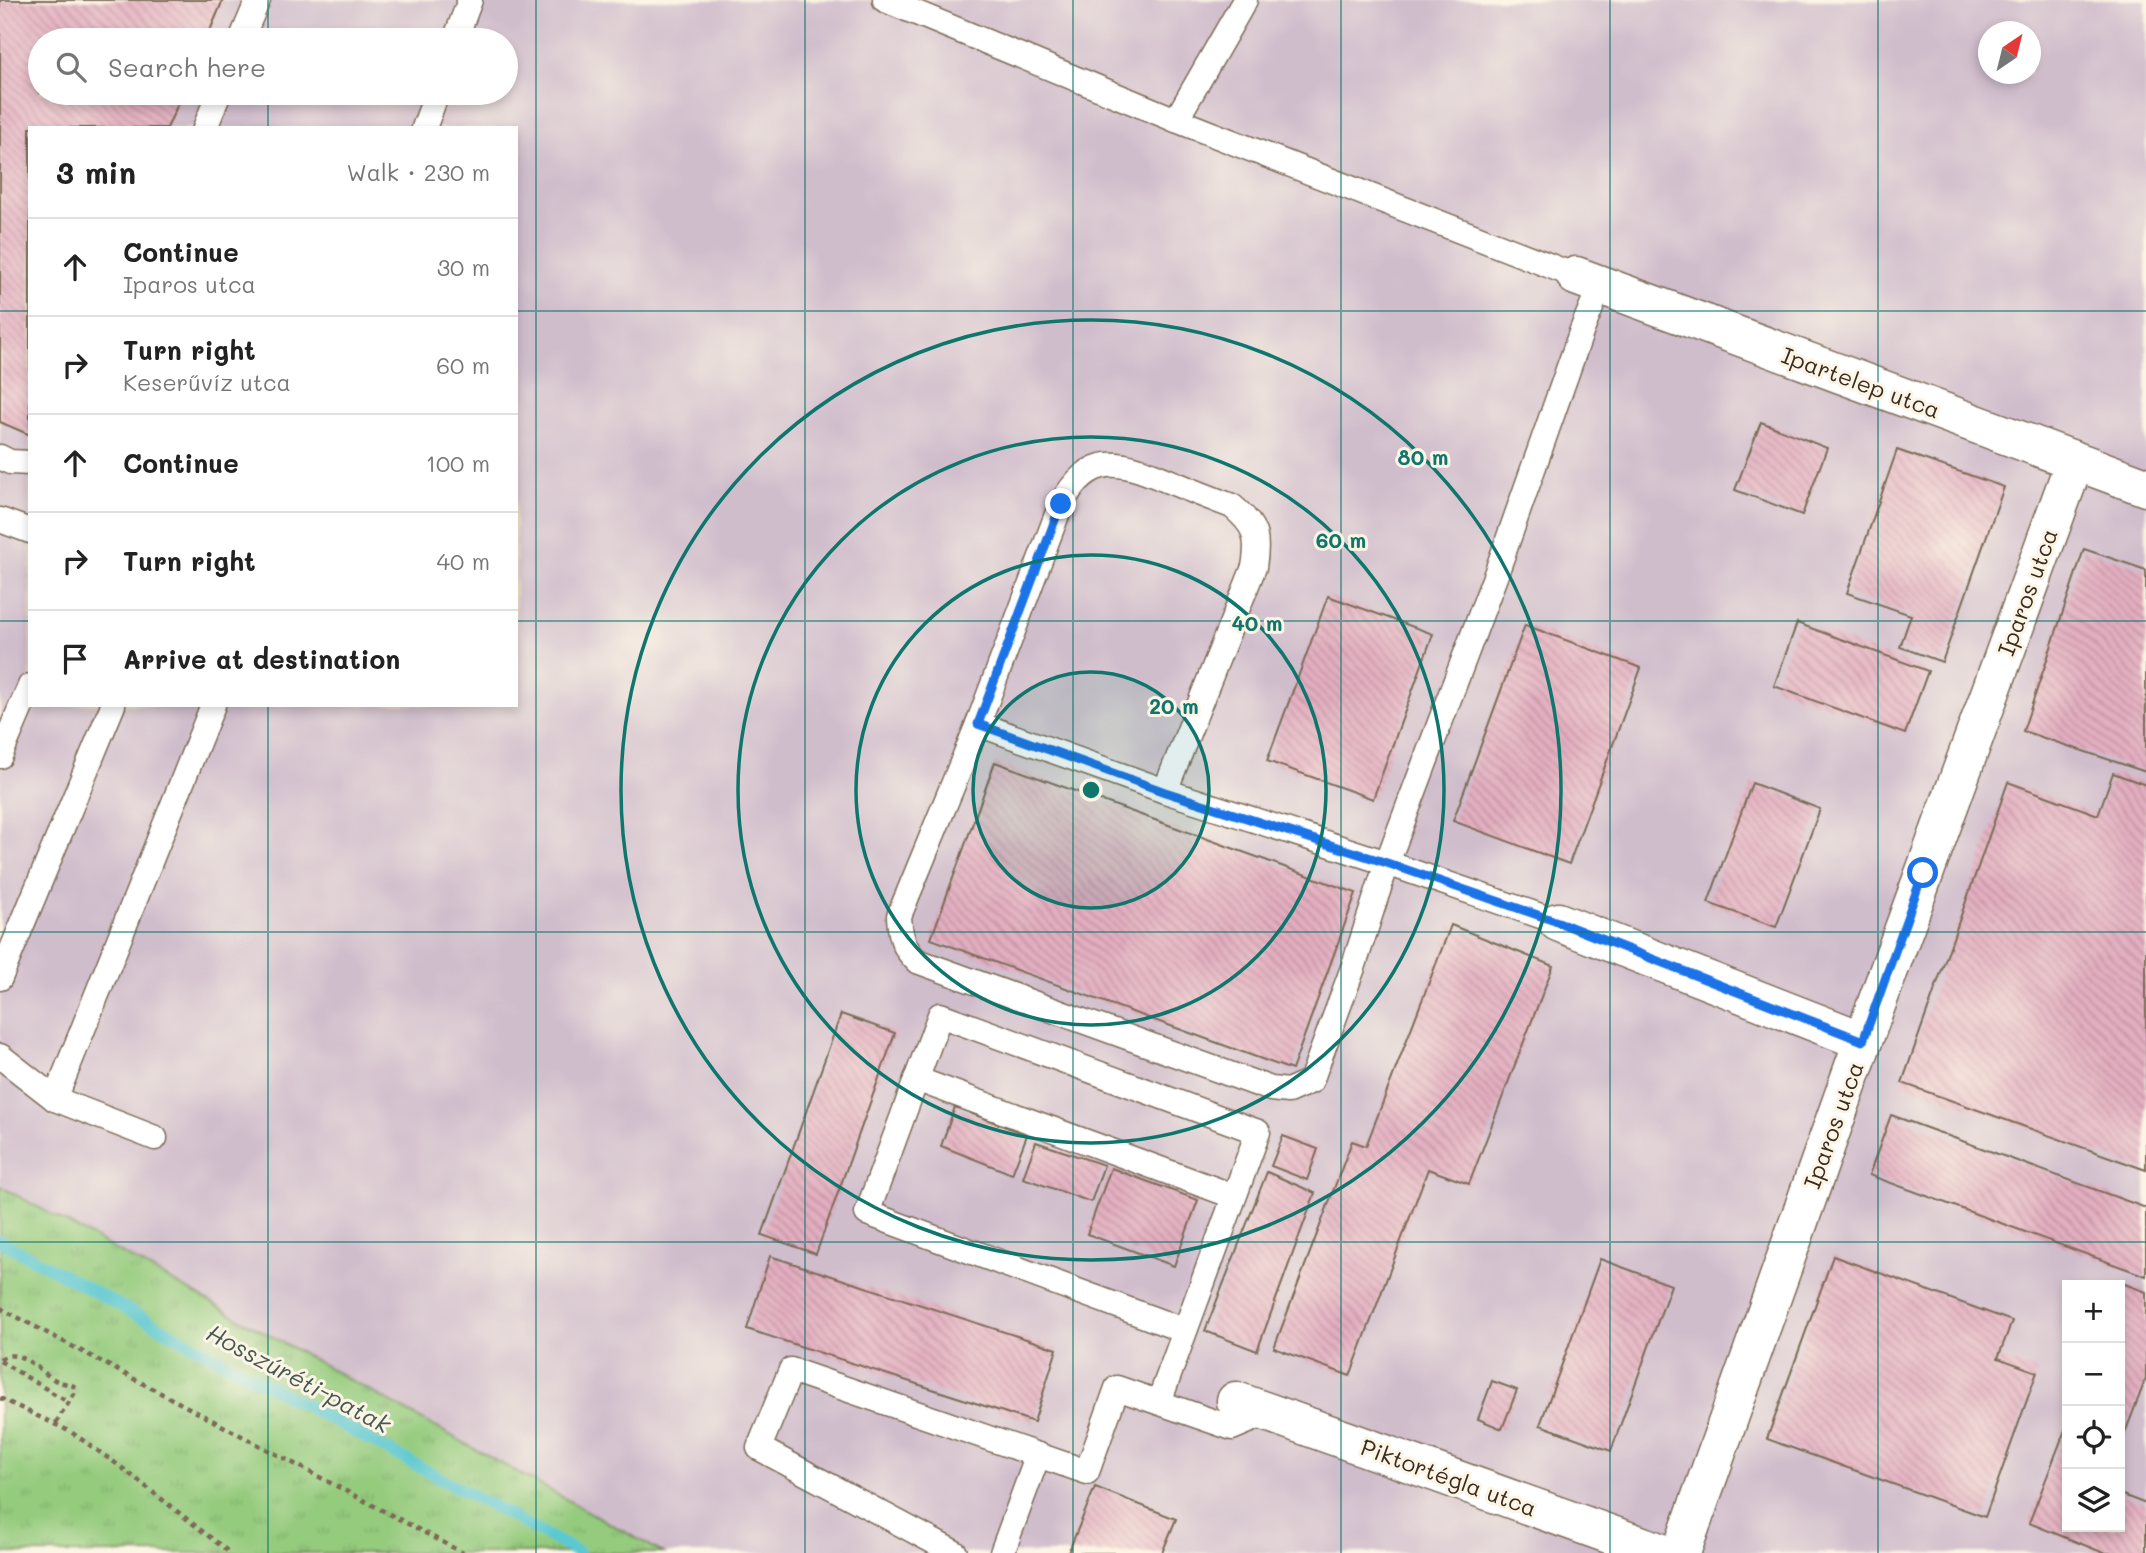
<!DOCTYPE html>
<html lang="en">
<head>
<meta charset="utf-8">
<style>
	body { margin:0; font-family:Mali,sans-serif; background:#f6f6f6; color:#222 }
	.controls { position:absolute; right:21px; bottom:21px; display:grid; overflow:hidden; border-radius:0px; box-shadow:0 4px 10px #0003 }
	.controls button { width:63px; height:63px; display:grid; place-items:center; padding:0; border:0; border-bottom:2px solid #e0e0e0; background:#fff; color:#222; font:35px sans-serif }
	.compass { position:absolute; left:1978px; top:21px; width:63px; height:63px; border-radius:50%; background:#fff; box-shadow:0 4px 10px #0003; rotate:35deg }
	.stop { position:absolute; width:21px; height:21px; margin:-16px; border:5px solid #1a73e8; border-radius:50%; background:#fff }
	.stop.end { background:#1a73e8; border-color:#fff; box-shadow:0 2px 7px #0008 }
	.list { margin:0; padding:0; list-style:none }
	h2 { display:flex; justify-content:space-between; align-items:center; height:91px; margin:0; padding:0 28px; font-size:30px }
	h2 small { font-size:23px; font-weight:400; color:#767676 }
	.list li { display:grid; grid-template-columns:46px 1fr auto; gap:21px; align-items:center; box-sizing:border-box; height:98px; padding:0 28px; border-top:2px solid #e0e0e0 }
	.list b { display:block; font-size:26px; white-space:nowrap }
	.list p { margin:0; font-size:23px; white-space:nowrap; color:#767676 }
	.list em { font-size:23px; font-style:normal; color:#767676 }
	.icon { flex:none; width:38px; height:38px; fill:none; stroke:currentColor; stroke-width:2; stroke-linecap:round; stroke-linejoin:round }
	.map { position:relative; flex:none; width:2146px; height:1553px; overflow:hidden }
	.search { position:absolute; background:#fff; box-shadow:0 4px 10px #0003; left:28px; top:28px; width:490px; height:77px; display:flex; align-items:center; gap:18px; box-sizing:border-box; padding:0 24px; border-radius:38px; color:#767676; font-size:26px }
	.panel { position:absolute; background:#fff; box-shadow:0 4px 10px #0003; left:28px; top:126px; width:490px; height:581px; border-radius:0px }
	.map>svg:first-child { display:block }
</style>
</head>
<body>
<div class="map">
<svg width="2146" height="1553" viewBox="0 0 2146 1553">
	<defs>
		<pattern id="park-tufts" width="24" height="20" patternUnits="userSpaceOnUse" patternTransform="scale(1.75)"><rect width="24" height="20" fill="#94cb7d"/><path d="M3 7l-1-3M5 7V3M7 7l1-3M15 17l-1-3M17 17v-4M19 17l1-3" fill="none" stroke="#80ae6c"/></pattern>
		<pattern id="building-back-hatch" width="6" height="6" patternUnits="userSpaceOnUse" patternTransform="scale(1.75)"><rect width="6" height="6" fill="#e4afc1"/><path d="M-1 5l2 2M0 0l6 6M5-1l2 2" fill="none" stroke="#ba8f9c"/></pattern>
	</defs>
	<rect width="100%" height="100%" fill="#fcf5e5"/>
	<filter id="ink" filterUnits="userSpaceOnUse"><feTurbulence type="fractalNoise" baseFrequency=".0143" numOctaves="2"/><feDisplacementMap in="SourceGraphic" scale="14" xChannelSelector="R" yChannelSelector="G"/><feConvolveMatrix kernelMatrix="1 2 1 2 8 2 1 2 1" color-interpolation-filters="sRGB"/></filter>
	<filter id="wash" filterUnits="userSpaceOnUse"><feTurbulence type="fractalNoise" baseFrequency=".00686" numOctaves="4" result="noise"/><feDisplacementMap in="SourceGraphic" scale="28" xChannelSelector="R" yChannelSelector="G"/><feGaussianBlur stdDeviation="1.57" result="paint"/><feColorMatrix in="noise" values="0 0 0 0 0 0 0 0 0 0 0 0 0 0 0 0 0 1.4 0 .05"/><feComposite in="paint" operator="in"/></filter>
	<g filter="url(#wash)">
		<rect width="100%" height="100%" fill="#f3e1c4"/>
		<path fill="#d0bdcc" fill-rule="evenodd" d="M 0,0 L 2146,0 L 2146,1553 L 663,1553 L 0,1186 ZM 1988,32 L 2030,32 L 2030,74 L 1988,74 ZM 40,40 L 506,40 L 506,93 L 40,93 ZM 30,128 L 516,128 L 516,705 L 30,705 ZM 2067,1285 L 2120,1285 L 2120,1527 L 2067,1527 Z"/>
		<path fill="url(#park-tufts)" stroke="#687a4e" stroke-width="2" d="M 0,1186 L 663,1553 L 0,1553 Z"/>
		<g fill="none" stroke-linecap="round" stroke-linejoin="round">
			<path stroke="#5bc8d2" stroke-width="12" d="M 0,1241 L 579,1553"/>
		</g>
		<g id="blocks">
			<g fill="url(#building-back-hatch)">
				<path d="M 0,0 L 223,0 L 206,40 L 40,40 L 40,93 L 183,93 L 167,128 L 30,128 L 30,435 L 0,422 Z"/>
				<path d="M 1761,422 L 1827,448 L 1802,515 L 1735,490 Z"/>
				<path d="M 1897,450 L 2004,487 L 1942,662 L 1900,647 L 1911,615 L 1847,593 Z"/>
				<path d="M 2084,549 L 2146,570 L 2146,772 L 2023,731 Z"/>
				<path d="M 1328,596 L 1433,634 L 1373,799 L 1267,761 Z"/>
				<path d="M 1797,623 L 1928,671 L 1905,734 L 1774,686 Z"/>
				<path d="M 1525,625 L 1641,668 L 1569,864 L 1453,821 Z"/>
				<path d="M 995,762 L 1356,893 L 1292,1070 L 931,939 Z"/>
				<path d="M 2113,773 L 2146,785 L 2146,1170 L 1902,1083 L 2008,782 L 2098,815 Z"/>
				<path d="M 1752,783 L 1820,809 L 1776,927 L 1708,903 Z"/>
				<path d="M 1451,925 L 1553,966 L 1469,1184 L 1428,1169 L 1350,1376 L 1274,1348 L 1352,1141 L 1366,1146 Z"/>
				<path d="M 841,1014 L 895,1033 L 816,1254 L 762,1235 Z"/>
				<path d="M 955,1107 L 1027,1135 L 1012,1174 L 941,1146 Z"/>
				<path d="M 1891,1115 L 2146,1208 L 2146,1276 L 1869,1175 Z"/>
				<path d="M 1283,1136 L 1318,1149 L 1307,1180 L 1271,1166 Z"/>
				<path d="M 1036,1142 L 1104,1165 L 1091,1202 L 1023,1178 Z"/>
				<path d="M 1111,1168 L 1198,1200 L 1174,1266 L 1087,1234 Z"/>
				<path d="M 1267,1172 L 1315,1193 L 1257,1351 L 1205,1331 Z"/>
				<path d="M 770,1256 L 1057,1349 L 1034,1422 L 747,1329 Z"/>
				<path d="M 1833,1256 L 2012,1321 L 1998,1358 L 2037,1372 L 1985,1517 L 1767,1439 Z"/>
				<path d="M 1600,1259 L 1671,1285 L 1611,1451 L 1540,1425 Z"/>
				<path d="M 2122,1283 L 2146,1292 L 2146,1378 L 2120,1446 L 2120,1289 Z"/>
				<path d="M 1492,1381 L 1517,1390 L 1502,1429 L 1478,1419 Z"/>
				<path d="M 2067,1425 L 2067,1527 L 2120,1527 L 2120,1494 L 2146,1504 L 2146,1553 L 2104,1553 L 2029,1523 Z"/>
				<path d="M 1095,1487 L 1176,1519 L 1162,1553 L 1068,1553 Z"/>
			</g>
		</g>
	</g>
	<g filter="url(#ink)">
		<use href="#blocks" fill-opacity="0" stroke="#7b6a58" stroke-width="2"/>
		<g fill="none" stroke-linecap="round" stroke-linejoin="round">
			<defs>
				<g id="lane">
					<path d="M 885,0 L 1176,120 L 1576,276"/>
					<path d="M 241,40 L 258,0"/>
					<path d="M 455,40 L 470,0"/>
					<path d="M 1176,120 L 1245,0"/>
					<path d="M 205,128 L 219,93"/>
					<path d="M 424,128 L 437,93"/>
					<path d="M 0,457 L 10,462 L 30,463"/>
					<path d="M 0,520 L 30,531"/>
					<path d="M 978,724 L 1061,504 C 1091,452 1118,460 1166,480 C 1188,489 1210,498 1232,506 C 1256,526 1259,537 1254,567 L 1165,791"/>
					<path d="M 0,756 L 30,686"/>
					<path d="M 1558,922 L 1387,863 L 1165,791 L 978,724 L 899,916 C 900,935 903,948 917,961 L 1271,1089 L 1288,1091 L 1311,1081 L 1354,965 L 1387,863 L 1496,574 L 1582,330 L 1600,286"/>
					<path d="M 0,978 L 113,705"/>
					<path d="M 0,1056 L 55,1099 L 155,1138"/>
					<path d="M 916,1079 L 1233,1196"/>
					<path d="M 55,1099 L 213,705"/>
					<path d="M 1159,1402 L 1258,1132 L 940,1015 L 867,1213 L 1183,1330"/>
					<path d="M 955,1553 L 759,1448 L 791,1370 L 1087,1472 L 1117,1388 L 1232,1428 L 1270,1412"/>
					<path d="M 1002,1553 L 1038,1455"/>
				</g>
				<g id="street">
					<path d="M 1576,276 L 2146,487"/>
					<path d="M 1558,922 L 1863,1041"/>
					<path d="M 1236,1401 L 1662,1553"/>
					<path d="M 1681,1553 L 1863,1041 L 2075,461"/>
				</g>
			</defs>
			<use href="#lane" stroke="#7b6a58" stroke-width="27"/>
			<use href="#street" stroke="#7b6a58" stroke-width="41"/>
			<g stroke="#7b6a58" stroke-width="4.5" stroke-dasharray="5 5" stroke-linecap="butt">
				<path d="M 0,1308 L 463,1553"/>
				<path d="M 0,1359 C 21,1346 39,1372 57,1381 C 62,1383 69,1384 74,1386 L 74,1394 L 55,1424"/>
				<path d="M 0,1361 L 68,1402"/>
				<path d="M 0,1398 L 71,1432 L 121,1467 L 230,1553"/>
			</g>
			<use href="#lane" stroke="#fff" stroke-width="24"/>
			<use href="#street" stroke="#fff" stroke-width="38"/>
		</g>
	</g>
	<g fill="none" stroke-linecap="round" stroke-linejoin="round" filter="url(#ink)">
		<path stroke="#1a73e8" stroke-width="9" d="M 1061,504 L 978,724 L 1165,792 L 1387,863 L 1558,922 L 1863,1041 L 1923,873"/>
	</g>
	<path fill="none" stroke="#0f766e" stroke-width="2" stroke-opacity="0.55" d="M 268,0 L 268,40M 536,0 L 536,1553M 805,0 L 805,1553M 1073,0 L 1073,1553M 1341,0 L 1341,1553M 1610,0 L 1610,1553M 1878,0 L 1878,1553M 268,93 L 268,128M 0,311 L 30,311M 516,311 L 2146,311M 0,621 L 30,621M 516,621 L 2146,621M 268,705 L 268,1553M 0,932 L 2146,932M 0,1242 L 2146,1242"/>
	<circle cx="1091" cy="790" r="118" fill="#0f766e" fill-opacity=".12"/>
	<g fill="none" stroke="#0f766e" stroke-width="3.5">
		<circle cx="1091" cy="790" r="118"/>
		<circle cx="1091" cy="790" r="235"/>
		<circle cx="1091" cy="790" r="353"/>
		<circle cx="1091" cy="790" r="470"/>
	</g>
	<g text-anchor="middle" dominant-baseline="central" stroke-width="6" stroke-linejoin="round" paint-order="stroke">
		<g font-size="23" fill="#3b2a1e" stroke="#fcf5e5">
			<text transform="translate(1861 382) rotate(20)">Ipartelep utca</text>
			<text transform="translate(2027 592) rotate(-70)">Iparos utca</text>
			<text transform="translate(1833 1125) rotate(-70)">Iparos utca</text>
			<text transform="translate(1449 1477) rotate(20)">Piktortégla utca</text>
		</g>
		<g font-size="24" font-style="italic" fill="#455954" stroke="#fcf5e5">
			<text transform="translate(299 1378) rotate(28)">Hosszúréti-patak</text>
		</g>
	</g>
	<circle cx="1091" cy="790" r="10" fill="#0f766e" stroke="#fcf5e5" stroke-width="3.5"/>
	<g font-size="21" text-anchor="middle" font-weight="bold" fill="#0f766e" stroke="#fcf5e5" stroke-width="6" stroke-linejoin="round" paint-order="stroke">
		<text x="1423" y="465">80 m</text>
		<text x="1341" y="548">60 m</text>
		<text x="1257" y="631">40 m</text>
		<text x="1174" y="714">20 m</text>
	</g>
</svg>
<div class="controls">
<button>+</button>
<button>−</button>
<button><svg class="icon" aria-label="locate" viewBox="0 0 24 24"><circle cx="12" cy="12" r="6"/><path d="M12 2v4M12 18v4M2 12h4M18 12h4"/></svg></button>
<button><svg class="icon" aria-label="layers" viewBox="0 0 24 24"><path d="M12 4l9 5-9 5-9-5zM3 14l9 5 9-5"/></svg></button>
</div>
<svg class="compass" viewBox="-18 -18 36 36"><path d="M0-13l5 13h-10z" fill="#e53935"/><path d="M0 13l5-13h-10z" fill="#767676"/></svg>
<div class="stop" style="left:1923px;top:873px"></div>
<div class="stop end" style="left:1061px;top:504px"></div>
<div class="search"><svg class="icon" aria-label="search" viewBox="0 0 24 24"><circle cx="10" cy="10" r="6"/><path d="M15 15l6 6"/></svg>Search here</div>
<section class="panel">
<h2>3 min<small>Walk · 230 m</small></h2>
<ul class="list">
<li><svg class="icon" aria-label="ahead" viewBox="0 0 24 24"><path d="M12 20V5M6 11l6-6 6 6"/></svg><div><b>Continue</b><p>Iparos utca</p></div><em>30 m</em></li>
<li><svg class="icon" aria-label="right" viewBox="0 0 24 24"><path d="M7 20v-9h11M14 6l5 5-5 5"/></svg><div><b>Turn right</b><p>Keserűvíz utca</p></div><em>60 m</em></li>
<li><svg class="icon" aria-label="ahead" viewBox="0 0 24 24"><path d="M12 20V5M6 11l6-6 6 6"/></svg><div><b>Continue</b></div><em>100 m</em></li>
<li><svg class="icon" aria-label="right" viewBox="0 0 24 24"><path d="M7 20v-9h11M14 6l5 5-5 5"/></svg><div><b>Turn right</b></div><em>40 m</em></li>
<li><svg class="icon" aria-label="arrive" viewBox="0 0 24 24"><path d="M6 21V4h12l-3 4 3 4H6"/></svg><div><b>Arrive at destination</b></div></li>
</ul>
</section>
</div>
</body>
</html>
